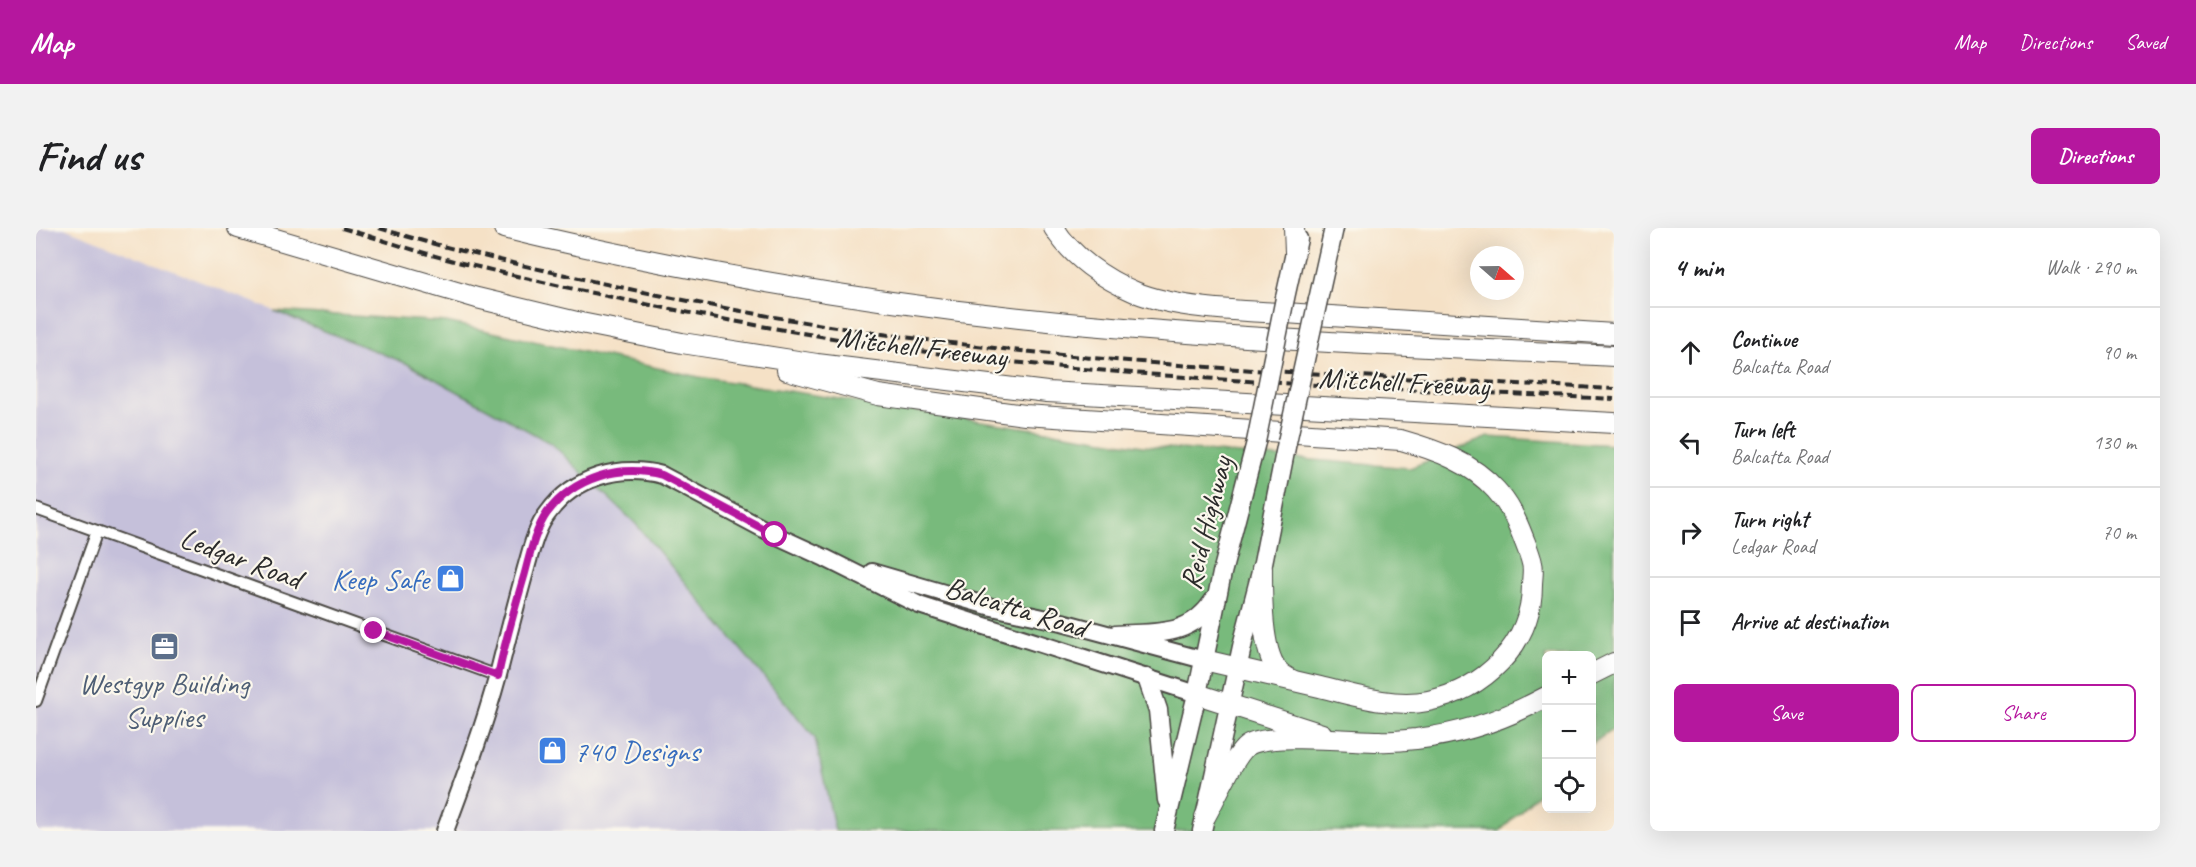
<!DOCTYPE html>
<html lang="en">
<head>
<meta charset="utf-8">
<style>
	body { margin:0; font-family:Caveat,sans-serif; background:#f2f2f2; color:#202124 }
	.controls { position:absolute; right:18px; bottom:18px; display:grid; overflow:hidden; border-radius:9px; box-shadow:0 6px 24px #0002 }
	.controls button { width:54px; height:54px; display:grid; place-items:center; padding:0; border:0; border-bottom:2px solid #e0e0e0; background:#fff; color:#202124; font:30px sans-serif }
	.compass { position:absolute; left:1434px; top:18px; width:54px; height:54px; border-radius:50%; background:#fff; box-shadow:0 6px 24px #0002; rotate:110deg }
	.stop { position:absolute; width:18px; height:18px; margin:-14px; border:4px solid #b5179e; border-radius:50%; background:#fff }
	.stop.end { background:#b5179e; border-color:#fff; box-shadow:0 2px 6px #0008 }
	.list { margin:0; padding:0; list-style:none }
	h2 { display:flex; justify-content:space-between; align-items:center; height:78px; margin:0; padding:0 24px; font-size:26px }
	h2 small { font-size:20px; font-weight:400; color:#757577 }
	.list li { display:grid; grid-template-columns:39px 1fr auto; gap:18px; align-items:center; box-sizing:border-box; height:90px; padding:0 24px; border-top:2px solid #e0e0e0 }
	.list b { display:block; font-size:22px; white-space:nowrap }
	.list p { margin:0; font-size:20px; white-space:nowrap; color:#757577 }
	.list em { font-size:20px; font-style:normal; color:#757577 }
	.actions { display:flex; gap:12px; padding:18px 24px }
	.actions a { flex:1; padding:14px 0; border:2px solid #b5179e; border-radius:9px; text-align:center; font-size:21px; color:#b5179e }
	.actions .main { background:#b5179e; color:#fff }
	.icon { flex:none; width:33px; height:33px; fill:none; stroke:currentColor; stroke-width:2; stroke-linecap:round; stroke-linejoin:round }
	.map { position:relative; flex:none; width:1578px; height:603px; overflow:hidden; border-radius:9px }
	header { display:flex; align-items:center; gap:36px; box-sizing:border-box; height:84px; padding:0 30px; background:#b5179e; color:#fff }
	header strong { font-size:28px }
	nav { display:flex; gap:33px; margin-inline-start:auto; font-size:21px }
	.intro { display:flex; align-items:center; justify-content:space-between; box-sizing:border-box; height:144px; padding:0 36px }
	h1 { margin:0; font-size:42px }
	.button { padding:15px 27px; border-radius:9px; background:#b5179e; color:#fff; font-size:21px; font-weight:700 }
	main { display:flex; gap:36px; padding:0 36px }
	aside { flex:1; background:#fff; border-radius:9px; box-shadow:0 6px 24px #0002 }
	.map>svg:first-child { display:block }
</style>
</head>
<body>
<header>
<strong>Map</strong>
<nav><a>Map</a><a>Directions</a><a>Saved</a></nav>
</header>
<div class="intro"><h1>Find us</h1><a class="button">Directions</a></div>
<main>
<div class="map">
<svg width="1578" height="603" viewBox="0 0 1578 603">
	<rect width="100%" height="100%" fill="#fbf7ec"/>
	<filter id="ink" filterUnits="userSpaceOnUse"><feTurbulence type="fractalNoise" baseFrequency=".0167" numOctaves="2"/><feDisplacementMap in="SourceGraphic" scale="12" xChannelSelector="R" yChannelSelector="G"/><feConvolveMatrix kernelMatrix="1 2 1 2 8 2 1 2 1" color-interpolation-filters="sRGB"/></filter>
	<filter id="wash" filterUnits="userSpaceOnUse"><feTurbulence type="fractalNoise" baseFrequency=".008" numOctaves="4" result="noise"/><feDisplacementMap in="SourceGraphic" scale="24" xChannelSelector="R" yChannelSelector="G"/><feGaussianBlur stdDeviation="1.35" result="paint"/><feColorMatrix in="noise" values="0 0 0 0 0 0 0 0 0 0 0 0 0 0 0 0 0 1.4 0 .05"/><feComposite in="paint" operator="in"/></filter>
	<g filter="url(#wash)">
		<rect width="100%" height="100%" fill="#f5e1c6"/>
		<path fill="#c5c0da" d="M 0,0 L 28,0 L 372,135 L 516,216 L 599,295 L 779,510 L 799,603 L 0,603 Z"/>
		<path fill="#78ba7c" stroke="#527254" stroke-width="1.5" d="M 238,83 L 410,94 L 663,149 L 1107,218 L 1374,240 L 1452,209 L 1578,217 L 1578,500 L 1556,516 L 1556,428 L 1510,428 L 1510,558 L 1464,603 L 799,603 L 779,510 L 599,295 L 516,216 L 372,136 Z"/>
	</g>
	<g filter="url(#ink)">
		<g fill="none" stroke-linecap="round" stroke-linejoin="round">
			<defs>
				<g id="minor">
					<path d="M 0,281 L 462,448"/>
					<path d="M 0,473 L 61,303"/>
				</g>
				<g id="primary">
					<path d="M 836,344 L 956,379 L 1026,394 L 1168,432"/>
					<path d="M 409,603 C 428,552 448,499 462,447 C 471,411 480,376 490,340 C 495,322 500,300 512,285 C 538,249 583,236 626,247 L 739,307 L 789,330 L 883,377 L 1161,466"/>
				</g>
				<g id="trunk">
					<path d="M 1249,70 L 1262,11"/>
					<path d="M 1282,72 L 1298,0"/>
					<path d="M 1079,407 C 1119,404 1154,410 1178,372"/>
					<path d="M 1111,450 L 1122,482 L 1131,572"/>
					<path d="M 1128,603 L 1161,466 L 1186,345 L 1220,214"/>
					<path d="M 1166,603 L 1207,414 L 1226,340 L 1251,214"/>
				</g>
				<g id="motorway">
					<path d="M 202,0 L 441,70 L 545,95 L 646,115 L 781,136 L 1011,164 L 1578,195"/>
					<path d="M 468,0 C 524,14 581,26 638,37 C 791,67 946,89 1100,101 C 1259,114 1419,120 1578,128"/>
					<path d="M 1018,0 C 1036,29 1068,51 1099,64 C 1148,84 1225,83 1279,87 C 1378,93 1478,99 1578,106"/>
					<path d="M 1258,0 L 1259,24"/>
					<path d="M 751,142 L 842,167 L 989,187 L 1365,212 C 1400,222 1435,234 1460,262 C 1473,276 1480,291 1487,309 C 1490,317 1494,326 1496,335 C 1498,342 1496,350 1496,357 C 1496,417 1447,462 1392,473 C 1357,480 1317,467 1284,459 C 1245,450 1207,441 1168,432"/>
					<path d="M 1226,340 C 1226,365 1225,421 1241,441 C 1245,446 1250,449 1256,452"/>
					<path d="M 1556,446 L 1578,435"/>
					<path d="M 1161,466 L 1286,506"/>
					<path d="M 1169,589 C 1178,574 1198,527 1211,518 C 1231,504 1317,513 1343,513 C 1355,514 1368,512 1380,511 C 1427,506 1469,491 1510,469"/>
				</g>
			</defs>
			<use href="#minor" stroke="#494642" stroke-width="14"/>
			<use href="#primary" stroke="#494642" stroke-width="20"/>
			<use href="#trunk" stroke="#494642" stroke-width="21"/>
			<use href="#motorway" stroke="#494642" stroke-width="22"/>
			<use href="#minor" stroke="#fff" stroke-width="10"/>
			<use href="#primary" stroke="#fff" stroke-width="16"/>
			<use href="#trunk" stroke="#fff" stroke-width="18"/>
			<use href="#motorway" stroke="#fff" stroke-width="20"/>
			<g stroke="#2b2b2b" stroke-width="4" stroke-dasharray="9 4.5" stroke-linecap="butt">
				<path d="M 306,0 C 347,12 388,26 430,36 C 570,70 712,98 855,119 C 1094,153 1337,159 1578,171"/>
				<path d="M 343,0 C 407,20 472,34 538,49 C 668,78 800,102 933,117 C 1147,143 1363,149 1578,161"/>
			</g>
			<defs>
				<g id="trunk-bridge">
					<path d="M 1220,214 L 1249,70"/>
					<path d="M 1251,214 L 1282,72"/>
				</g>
			</defs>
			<use href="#trunk-bridge" stroke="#494642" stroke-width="21" stroke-linecap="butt"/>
			<use href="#trunk-bridge" stroke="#fff" stroke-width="18"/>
		</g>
	</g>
	<g fill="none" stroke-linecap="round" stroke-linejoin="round" filter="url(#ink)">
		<path stroke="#b5179e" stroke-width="8" d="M 338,403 L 462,448 C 469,413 479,379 489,345 C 494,326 499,302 511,285 C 538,249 584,236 626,247 L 739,307"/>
	</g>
	<defs>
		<symbol id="shop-square" viewBox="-11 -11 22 22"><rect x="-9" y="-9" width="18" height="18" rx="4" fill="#3f7fe0" stroke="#fbf7ec"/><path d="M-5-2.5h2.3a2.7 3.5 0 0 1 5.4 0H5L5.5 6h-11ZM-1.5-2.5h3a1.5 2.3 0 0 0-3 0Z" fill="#fff"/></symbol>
		<symbol id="office-square" viewBox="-11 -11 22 22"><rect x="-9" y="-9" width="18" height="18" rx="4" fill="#5c6f8a" stroke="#fbf7ec"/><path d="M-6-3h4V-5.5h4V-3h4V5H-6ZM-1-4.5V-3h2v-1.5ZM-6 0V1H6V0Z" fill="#fff"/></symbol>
	</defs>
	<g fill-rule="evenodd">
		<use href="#shop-square" x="398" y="334" width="33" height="33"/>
		<use href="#office-square" x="112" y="402" width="33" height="33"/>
		<use href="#shop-square" x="500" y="506" width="33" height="33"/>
	</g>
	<g text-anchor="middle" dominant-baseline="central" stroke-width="4.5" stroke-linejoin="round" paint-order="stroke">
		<g font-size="30" fill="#2b2b2b" stroke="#fbf7ec">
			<text transform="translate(886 119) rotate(7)">Mitchell Freeway</text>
			<text transform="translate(1368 154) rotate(3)">Mitchell Freeway</text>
			<text transform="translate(1170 295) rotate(-76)">Reid Highway</text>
			<text transform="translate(205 330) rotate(20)">Ledgar Road</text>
			<text transform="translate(980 379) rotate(17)">Balcatta Road</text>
		</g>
		<g font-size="30" fill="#366cbe" stroke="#fbf7ec" text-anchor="end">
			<text x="393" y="351">Keep Safe</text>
			<text x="538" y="523" text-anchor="start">740 Designs</text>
		</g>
		<g font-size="30" fill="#4e5e75" stroke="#fbf7ec">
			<text x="128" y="455">Westgyp Building<tspan x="128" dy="34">Supplies</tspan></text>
		</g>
	</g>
</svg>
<div class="controls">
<button>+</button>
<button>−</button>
<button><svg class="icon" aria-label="locate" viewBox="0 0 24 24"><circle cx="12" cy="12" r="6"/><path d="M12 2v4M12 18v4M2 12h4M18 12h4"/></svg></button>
</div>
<svg class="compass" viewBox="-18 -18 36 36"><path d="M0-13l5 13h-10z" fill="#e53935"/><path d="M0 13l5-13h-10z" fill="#757577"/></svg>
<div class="stop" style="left:739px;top:307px"></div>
<div class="stop end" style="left:338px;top:403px"></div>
</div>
<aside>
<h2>4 min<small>Walk · 290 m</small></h2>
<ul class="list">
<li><svg class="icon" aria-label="ahead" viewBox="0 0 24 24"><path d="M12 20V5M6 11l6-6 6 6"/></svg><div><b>Continue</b><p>Balcatta Road</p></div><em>90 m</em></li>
<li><svg class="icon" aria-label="left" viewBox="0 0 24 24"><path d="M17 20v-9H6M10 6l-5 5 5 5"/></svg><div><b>Turn left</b><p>Balcatta Road</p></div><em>130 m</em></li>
<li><svg class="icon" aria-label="right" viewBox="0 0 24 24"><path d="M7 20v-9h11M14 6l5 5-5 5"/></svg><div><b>Turn right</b><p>Ledgar Road</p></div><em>70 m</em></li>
<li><svg class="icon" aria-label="arrive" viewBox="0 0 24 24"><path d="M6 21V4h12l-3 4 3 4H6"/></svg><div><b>Arrive at destination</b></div></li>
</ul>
<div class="actions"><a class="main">Save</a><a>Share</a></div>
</aside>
</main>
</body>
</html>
